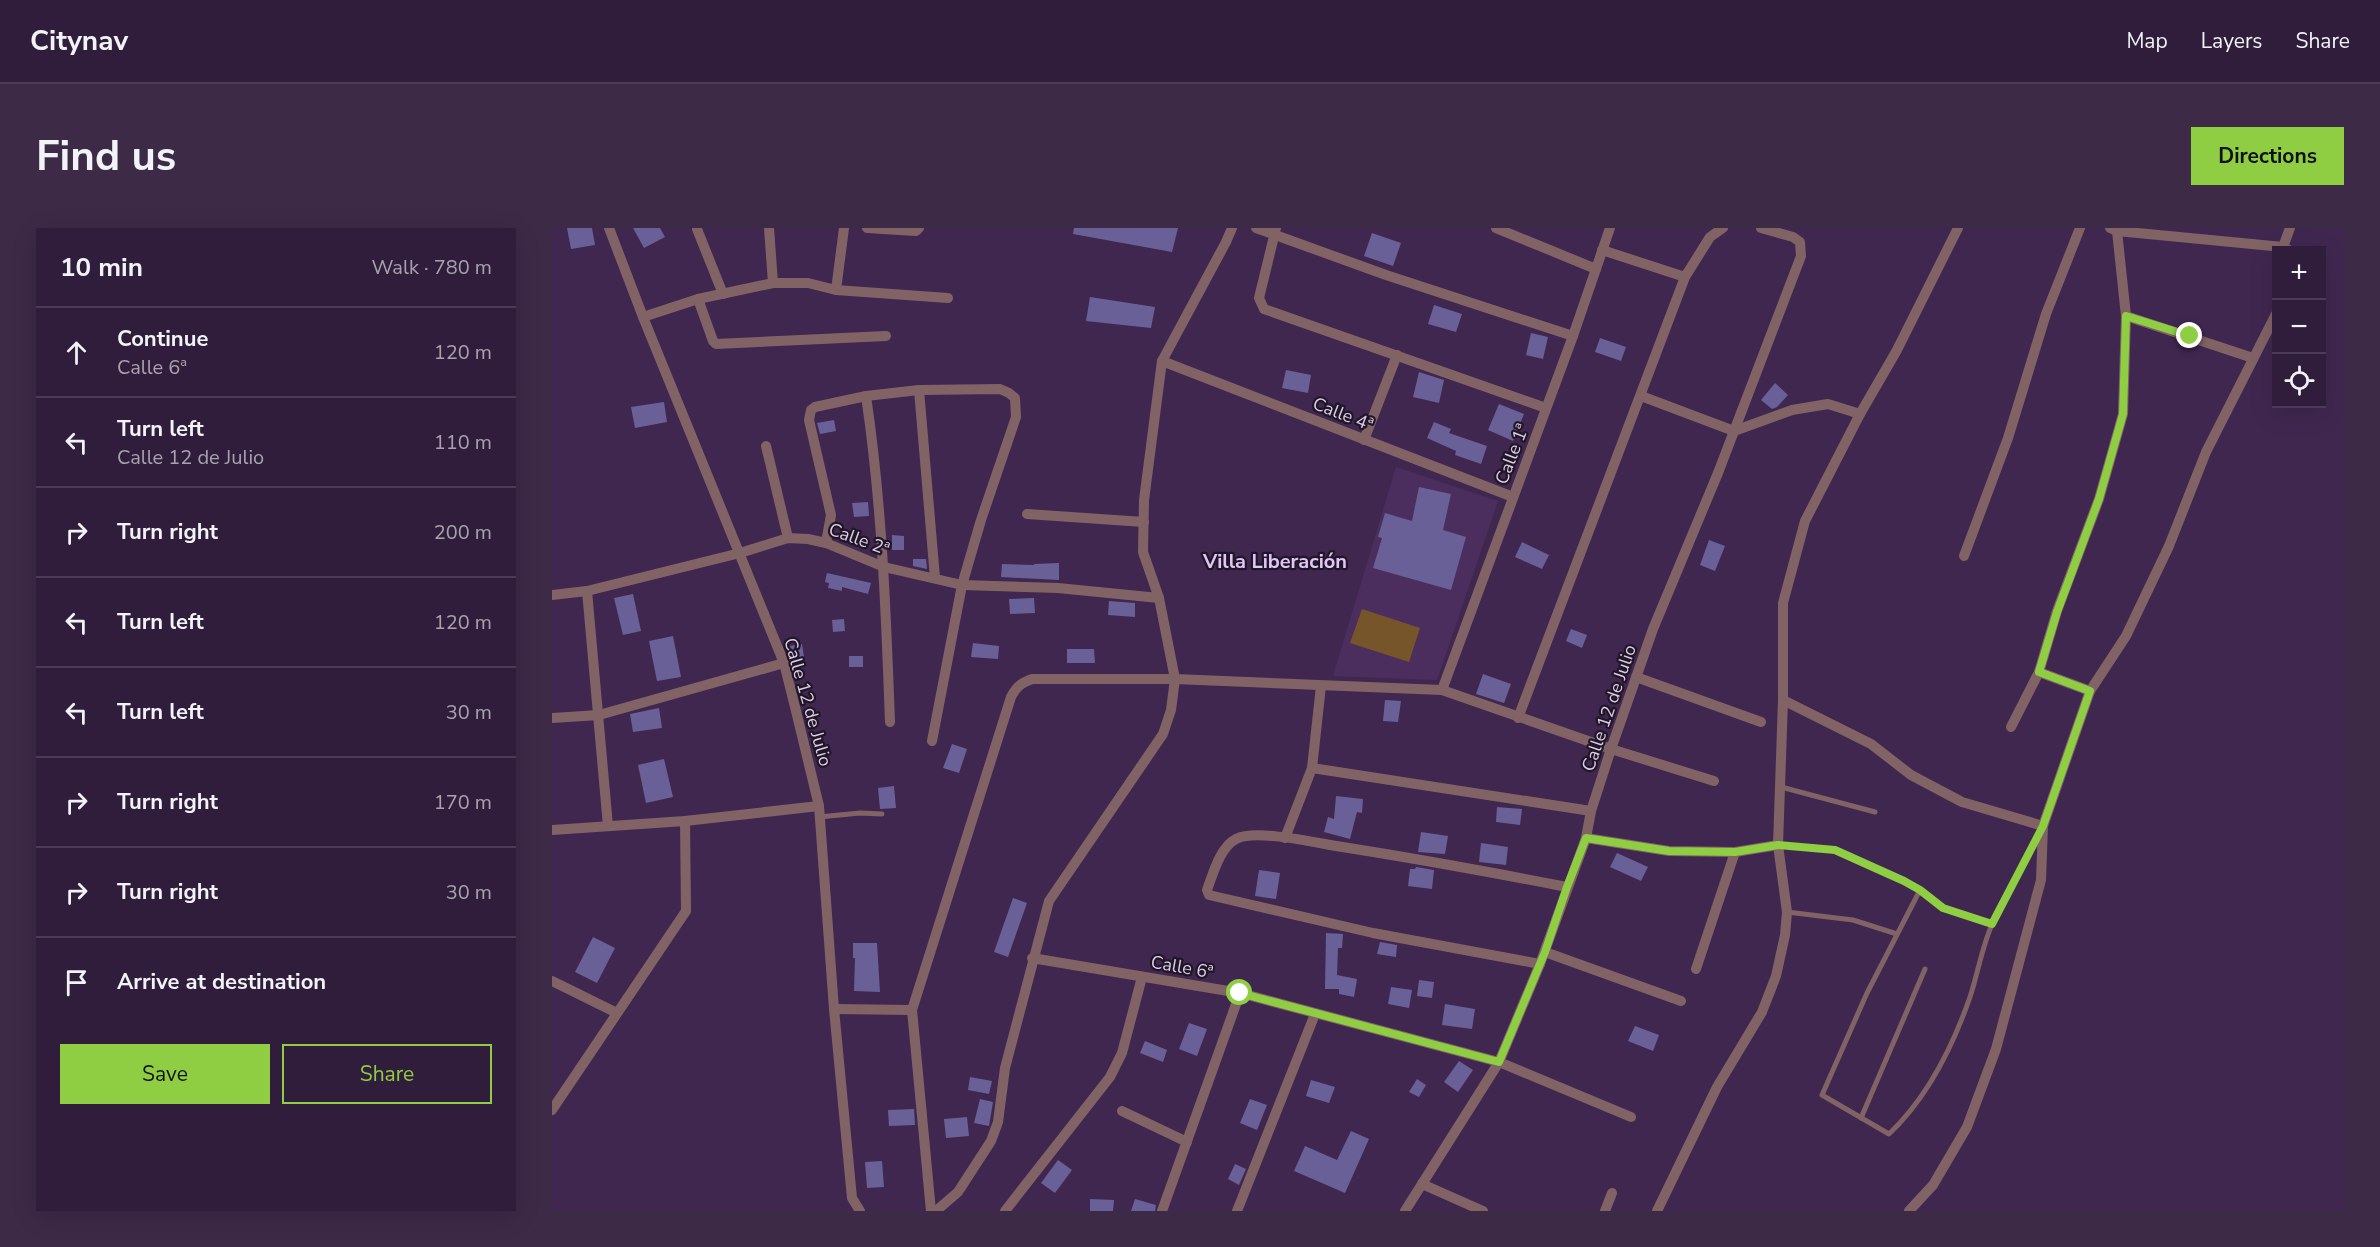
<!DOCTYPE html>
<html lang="en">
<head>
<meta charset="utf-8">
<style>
	body { margin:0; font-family:"Nunito Sans",sans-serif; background:#3c2a47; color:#f1f3f6 }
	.controls { position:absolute; right:18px; top:18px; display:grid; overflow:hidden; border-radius:0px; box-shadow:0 6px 24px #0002 }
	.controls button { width:54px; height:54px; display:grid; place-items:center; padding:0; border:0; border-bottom:2px solid #4b3b56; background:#301d3c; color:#f1f3f6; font:30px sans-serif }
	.stop { position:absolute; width:18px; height:18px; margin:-14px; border:4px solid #8fcd42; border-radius:50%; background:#fff }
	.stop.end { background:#8fcd42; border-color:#fff; box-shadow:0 2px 6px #0008 }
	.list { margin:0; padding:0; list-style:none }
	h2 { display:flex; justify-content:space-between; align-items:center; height:78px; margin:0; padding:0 24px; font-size:26px }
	h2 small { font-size:20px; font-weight:400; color:#a8a2af }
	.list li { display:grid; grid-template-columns:39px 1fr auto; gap:18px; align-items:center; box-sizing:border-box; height:90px; padding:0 24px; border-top:2px solid #4b3b56 }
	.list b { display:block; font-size:22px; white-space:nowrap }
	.list p { margin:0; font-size:20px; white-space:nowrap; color:#a8a2af }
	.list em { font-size:20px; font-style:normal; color:#a8a2af }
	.actions { display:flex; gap:12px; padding:18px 24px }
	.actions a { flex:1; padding:14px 0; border:2px solid #8fcd42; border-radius:0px; text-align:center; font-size:21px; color:#8fcd42 }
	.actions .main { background:#8fcd42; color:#111 }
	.icon { flex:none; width:33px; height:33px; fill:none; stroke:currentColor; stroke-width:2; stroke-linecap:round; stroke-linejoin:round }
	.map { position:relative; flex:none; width:1792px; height:983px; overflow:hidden; border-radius:0px }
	header { display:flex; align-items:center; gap:36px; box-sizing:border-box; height:84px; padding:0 30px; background:#301d3c; border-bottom:2px solid #4b3b56 }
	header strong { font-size:28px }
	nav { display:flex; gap:33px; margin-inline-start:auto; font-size:21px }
	.intro { display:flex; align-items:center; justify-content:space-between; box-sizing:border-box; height:144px; padding:0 36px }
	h1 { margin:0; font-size:42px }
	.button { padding:15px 27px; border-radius:0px; background:#8fcd42; color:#111; font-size:21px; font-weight:700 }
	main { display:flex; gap:36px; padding:0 36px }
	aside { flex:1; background:#301d3c; border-radius:0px; box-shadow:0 6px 24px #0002 }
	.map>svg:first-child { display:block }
</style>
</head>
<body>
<header>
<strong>Citynav</strong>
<nav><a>Map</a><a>Layers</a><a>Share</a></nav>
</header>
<div class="intro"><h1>Find us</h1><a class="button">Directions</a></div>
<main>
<aside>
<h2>10 min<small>Walk · 780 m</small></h2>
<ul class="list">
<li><svg class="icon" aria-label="ahead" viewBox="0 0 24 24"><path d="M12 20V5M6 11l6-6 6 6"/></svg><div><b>Continue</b><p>Calle 6ª</p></div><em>120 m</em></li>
<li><svg class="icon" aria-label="left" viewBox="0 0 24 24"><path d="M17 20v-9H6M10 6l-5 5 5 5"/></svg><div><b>Turn left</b><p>Calle 12 de Julio</p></div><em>110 m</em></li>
<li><svg class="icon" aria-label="right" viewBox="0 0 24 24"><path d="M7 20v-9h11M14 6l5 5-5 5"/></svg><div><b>Turn right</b></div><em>200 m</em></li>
<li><svg class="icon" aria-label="left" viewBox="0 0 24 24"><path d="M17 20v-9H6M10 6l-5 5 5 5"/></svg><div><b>Turn left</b></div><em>120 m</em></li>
<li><svg class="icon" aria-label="left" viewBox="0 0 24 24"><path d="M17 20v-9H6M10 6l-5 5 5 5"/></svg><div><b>Turn left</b></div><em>30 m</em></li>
<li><svg class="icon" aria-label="right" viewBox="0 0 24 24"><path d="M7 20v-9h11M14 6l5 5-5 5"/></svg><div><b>Turn right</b></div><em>170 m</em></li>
<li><svg class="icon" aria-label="right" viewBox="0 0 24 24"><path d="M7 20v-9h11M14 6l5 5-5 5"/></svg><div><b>Turn right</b></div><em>30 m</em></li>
<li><svg class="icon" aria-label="arrive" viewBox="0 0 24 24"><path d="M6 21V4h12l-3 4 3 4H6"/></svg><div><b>Arrive at destination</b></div></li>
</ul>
<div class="actions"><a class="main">Save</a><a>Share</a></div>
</aside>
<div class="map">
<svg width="1792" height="983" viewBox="0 0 1792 983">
	<rect width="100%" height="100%" fill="#402750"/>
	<path fill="#4b2e5d" d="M 844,239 L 946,273 L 885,452 L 781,448 Z"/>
	<path fill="#77552a" d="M 810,381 L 868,400 L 857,434 L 798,415 Z"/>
	<g fill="#696097">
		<path d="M 15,0 L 40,0 L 43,17 L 19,21 Z"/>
		<path d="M 81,0 L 108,0 L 113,9 L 92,20 Z"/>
		<path d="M 522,0 L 626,0 L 620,24 L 521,6 Z"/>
		<path d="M 820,5 L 849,15 L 841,38 L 812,28 Z"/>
		<path d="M 538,69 L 603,79 L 599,100 L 534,93 Z"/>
		<path d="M 882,77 L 910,86 L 904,104 L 876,96 Z"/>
		<path d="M 979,105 L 996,109 L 991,131 L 974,127 Z"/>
		<path d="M 1048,110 L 1074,119 L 1069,133 L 1043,124 Z"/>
		<path d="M 734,142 L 759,147 L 756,165 L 730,160 Z"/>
		<path d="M 867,144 L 892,152 L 887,175 L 861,169 Z"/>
		<path d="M 1223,155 L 1236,167 L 1225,179 L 1220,181 L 1209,172 Z"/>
		<path d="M 112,174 L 115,194 L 83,200 L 79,179 Z"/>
		<path d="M 947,176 L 972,186 L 961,213 L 936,202 Z"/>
		<path d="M 282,192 L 284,203 L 268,206 L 265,195 Z"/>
		<path d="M 882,194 L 899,201 L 897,205 L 935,218 L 929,236 L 903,227 L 904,223 L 875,210 Z"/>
		<path d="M 867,259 L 899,266 L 891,302 L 914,309 L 899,362 L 821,340 L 830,310 L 826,309 L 833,285 L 860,293 Z"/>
		<path d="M 316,274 L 317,288 L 302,289 L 300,275 Z"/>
		<path d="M 340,307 L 352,308 L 352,322 L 340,322 Z"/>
		<path d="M 1157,312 L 1173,318 L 1163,343 L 1148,337 Z"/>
		<path d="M 970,314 L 997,327 L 990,341 L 963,329 Z"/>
		<path d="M 361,331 L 374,331 L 375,341 L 361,338 Z"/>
		<path d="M 507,335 L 507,352 L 449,349 L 450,336 L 482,337 L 482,336 Z"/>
		<path d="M 275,345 L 319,355 L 316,366 L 290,359 L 290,363 L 276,360 L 277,355 L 273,354 Z"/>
		<path d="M 81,366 L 89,403 L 71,407 L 62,370 Z"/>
		<path d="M 482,370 L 483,385 L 458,386 L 457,371 Z"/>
		<path d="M 557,373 L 583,375 L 583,389 L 556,387 Z"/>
		<path d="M 292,391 L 293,403 L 281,404 L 280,392 Z"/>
		<path d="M 1019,401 L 1035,407 L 1030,420 L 1014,413 Z"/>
		<path d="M 121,408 L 129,449 L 105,453 L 97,413 Z"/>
		<path d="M 421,415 L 447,418 L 446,431 L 419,429 Z"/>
		<path d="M 250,416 L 252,429 L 240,431 L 238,418 Z"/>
		<path d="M 515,421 L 542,421 L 543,435 L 515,435 Z"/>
		<rect x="297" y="428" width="14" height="11"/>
		<path d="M 931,446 L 959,456 L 952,475 L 924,466 Z"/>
		<path d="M 833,472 L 849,473 L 846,494 L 831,493 Z"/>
		<path d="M 107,480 L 110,500 L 81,504 L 78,486 Z"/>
		<path d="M 400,516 L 415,521 L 407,545 L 391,540 Z"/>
		<path d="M 112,531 L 121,569 L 94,575 L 86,537 Z"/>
		<path d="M 342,558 L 344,580 L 328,581 L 326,560 Z"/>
		<path d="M 784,568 L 811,571 L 810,585 L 805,584 L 798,611 L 772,604 L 776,589 L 782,591 Z"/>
		<path d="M 945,579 L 970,581 L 968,597 L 944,594 Z"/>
		<path d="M 869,604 L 896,608 L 893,626 L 866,624 Z"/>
		<path d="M 929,615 L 956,619 L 954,637 L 927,634 Z"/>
		<path d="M 1065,625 L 1096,639 L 1089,653 L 1058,639 Z"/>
		<path d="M 864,639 L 882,642 L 880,661 L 856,658 L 858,641 L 863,641 Z"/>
		<path d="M 707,642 L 728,645 L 724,671 L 703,668 Z"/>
		<path d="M 461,670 L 475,675 L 456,729 L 442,724 Z"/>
		<path d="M 774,705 L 791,706 L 790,720 L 786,720 L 785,747 L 805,751 L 802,769 L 787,766 L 787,761 L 773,761 Z"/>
		<path d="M 41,709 L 63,720 L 45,755 L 23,744 Z"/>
		<path d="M 828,714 L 845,717 L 844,729 L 825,726 Z"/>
		<path d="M 301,715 L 325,715 L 328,764 L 302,763 L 303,730 L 301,730 Z"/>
		<path d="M 867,752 L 882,754 L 880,770 L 865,768 Z"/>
		<path d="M 839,759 L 860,762 L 857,780 L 836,776 Z"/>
		<path d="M 893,776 L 923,781 L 920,801 L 890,797 Z"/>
		<path d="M 637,795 L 655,801 L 645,828 L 627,821 Z"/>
		<path d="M 1083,798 L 1107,807 L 1101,823 L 1076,813 Z"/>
		<path d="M 593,813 L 615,822 L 611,834 L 588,825 Z"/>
		<path d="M 907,833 L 921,842 L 906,864 L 892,854 Z"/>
		<path d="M 418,849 L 440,853 L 437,866 L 416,862 Z"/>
		<path d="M 865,851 L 874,857 L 867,869 L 857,864 Z"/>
		<path d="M 759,852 L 783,859 L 777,875 L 754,868 Z"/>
		<path d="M 428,871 L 441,874 L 437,898 L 422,895 Z"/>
		<path d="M 698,871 L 715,877 L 705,902 L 688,895 Z"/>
		<path d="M 362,881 L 363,897 L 337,898 L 336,882 Z"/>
		<path d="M 415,889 L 417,908 L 394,910 L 392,891 Z"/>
		<path d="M 799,903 L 817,911 L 793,965 L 742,943 L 753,918 L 785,932 Z"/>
		<path d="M 506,932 L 520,942 L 503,965 L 489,955 Z"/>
		<path d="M 330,933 L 332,959 L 315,960 L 313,934 Z"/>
		<path d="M 683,936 L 694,941 L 687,957 L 676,951 Z"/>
		<path d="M 538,971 L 562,972 L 561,983 L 538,983 Z"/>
		<path d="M 583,971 L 604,977 L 603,983 L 579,983 Z"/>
	</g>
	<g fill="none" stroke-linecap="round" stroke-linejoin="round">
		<g stroke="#816366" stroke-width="5">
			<path d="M 1229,559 L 1323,584"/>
			<path d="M 267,589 L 308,585 L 330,586"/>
			<path d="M 1226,617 L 1283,622 L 1352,653 L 1368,662 L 1391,680 L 1440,696"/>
			<path d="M 1368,662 L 1315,765 L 1270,867 L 1337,906 C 1375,870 1401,818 1418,769 C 1426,745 1430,718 1441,694 C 1454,664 1472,635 1488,605"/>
			<path d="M 1235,684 L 1301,692 L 1345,706"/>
			<path d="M 1309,890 L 1373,741"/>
		</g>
		<g stroke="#816366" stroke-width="10">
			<path d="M 57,0 L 91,89 L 232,435 L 245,487 L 267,578 L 282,781 L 300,970 L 308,983"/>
			<path d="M 217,0 L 221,55"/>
			<path d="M 315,0 L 364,3 L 367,0"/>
			<path d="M 704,0 L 834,47 L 1021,108"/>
			<path d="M 724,0 L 707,70 L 712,81 L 994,180"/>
			<path d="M 944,0 L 1044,41"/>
			<path d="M 1558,0 L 1565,3 L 1731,19 L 1737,22"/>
			<path d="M 145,1 L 171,66"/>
			<path d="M 1731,19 L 1738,0"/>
			<path d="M 1050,22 L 1133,49"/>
			<path d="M 284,62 L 292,0"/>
			<path d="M 146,71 L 161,113 L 164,116 L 334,108"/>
			<path d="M 1574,88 L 1701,130"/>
			<path d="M 91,89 L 146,71 L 221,55 L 256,55 L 284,62 L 396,70"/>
			<path d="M 610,133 L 961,269"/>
			<path d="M 367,162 L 383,350"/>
			<path d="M 314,168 C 330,276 334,384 338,494"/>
			<path d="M 1089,168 L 1182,203 L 1240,182 L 1276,176 L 1308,186"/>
			<path d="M 812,212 L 845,127"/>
			<path d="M 214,218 L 236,310"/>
			<path d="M 475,286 L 592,294"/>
			<path d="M 274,315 L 279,287 L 257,192 L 259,182 L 263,179 L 314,168 L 367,162 L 448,161 L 457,165 L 463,170 L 464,189 L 429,292 L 410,357 L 380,513"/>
			<path d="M 1412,328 L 1456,210 L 1494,86 L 1528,0"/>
			<path d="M 35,363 L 56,598"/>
			<path d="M 0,367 L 35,363 L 188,325 L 236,310 L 256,311 L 274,315 L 332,339 L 410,357 L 506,360 L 607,370"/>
			<path d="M 1487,444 L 1538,463"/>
			<path d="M 1084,449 L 1209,494"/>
			<path d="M 890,462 L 1021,108 L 1058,0"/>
			<path d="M 1231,472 L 1319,516 L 1359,547 L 1410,574 L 1491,598"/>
			<path d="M 0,490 L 47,487 L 232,435"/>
			<path d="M 966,490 L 1133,49 L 1158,9 L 1171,0"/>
			<path d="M 1459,499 L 1487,444 L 1505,383 L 1547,271 L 1571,186 L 1574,88 L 1565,3"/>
			<path d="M 760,540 L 1039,583"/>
			<path d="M 0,602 L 133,593 L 267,578"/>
			<path d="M 733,610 L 760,540 L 769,458"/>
			<path d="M 1034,610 L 1117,623 L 1183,624 L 1226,617"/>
			<path d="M 993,724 L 1129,773"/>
			<path d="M 480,730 L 688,765 L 947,834 L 1079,889"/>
			<path d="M 988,736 L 821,705 L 657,667 L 655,662 C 661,646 668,619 684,611 C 703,601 761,614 784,618 C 861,630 938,644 1015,659"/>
			<path d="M 1144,741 L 1183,624"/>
			<path d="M 0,753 L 65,785"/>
			<path d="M 282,781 L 360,782"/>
			<path d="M 0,882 L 134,683 L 133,593"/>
			<path d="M 570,883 L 635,914"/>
			<path d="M 870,956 L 931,983"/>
			<path d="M 379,983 L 360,782 L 459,469 C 464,459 469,455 480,451 L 623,451 L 890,462 L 1059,521 L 1162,553"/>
			<path d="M 384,983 L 406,964 L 439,913 L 446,894 L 453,840 L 497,673 L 611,506 L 619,482 L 623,451 L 607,370 L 591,324 L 592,272 L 610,133 L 674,14 L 680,0"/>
			<path d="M 453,983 L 558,849 L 570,825 L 590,749"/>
			<path d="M 610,983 L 688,765"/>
			<path d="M 685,983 L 763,786"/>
			<path d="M 853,983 L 947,834 L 988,736 L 1034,610 L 1039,583 L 1059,521 L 1101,401 L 1166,245 L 1249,28 L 1248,14 L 1241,9 L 1209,0"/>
			<path d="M 1053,983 L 1060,965"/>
			<path d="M 1105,983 L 1165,859 L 1210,784 L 1224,748 L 1233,707 L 1235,684 L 1226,617 L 1231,472 L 1231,375 L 1253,293 L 1308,186 L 1345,122 L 1406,0"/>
			<path d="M 1357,983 L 1381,957 L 1415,899 L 1444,821 L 1489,652 L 1491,598 L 1538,463 L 1574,408 L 1617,318 L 1654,224 L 1724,86"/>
		</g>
	</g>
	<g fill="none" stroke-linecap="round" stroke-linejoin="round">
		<path stroke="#8fcd42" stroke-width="8" d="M 688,765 L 947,834 L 993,724 L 1015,659 L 1034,610 L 1117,623 L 1183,624 L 1226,617 L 1283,622 L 1352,653 L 1368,662 L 1391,680 L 1440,696 L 1491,598 L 1538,463 L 1487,444 L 1505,384 L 1547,271 L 1571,186 L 1574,88 L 1638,108"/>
	</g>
	<g text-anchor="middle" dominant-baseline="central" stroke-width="4.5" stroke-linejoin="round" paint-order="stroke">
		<g font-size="18" fill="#dccde7" stroke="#211628">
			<text transform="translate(791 186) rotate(21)">Calle 4ª</text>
			<text transform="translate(960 226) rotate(-69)">Calle 1ª</text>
			<text transform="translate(307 311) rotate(20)">Calle 2ª</text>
			<text transform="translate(256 474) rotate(74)">Calle 12 de Julio</text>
			<text transform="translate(1057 480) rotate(-71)">Calle 12 de Julio</text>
			<text transform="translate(630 739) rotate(10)">Calle 6ª</text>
		</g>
		<g font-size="20" font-weight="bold" fill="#e2c5f8" stroke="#211628">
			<text x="723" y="333">Villa Liberación</text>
		</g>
	</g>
</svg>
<div class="controls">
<button>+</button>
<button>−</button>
<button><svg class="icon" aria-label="locate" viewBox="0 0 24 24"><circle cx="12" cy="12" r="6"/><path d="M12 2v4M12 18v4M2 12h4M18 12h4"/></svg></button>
</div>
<div class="stop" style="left:688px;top:765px"></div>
<div class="stop end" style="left:1638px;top:108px"></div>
</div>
</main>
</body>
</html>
